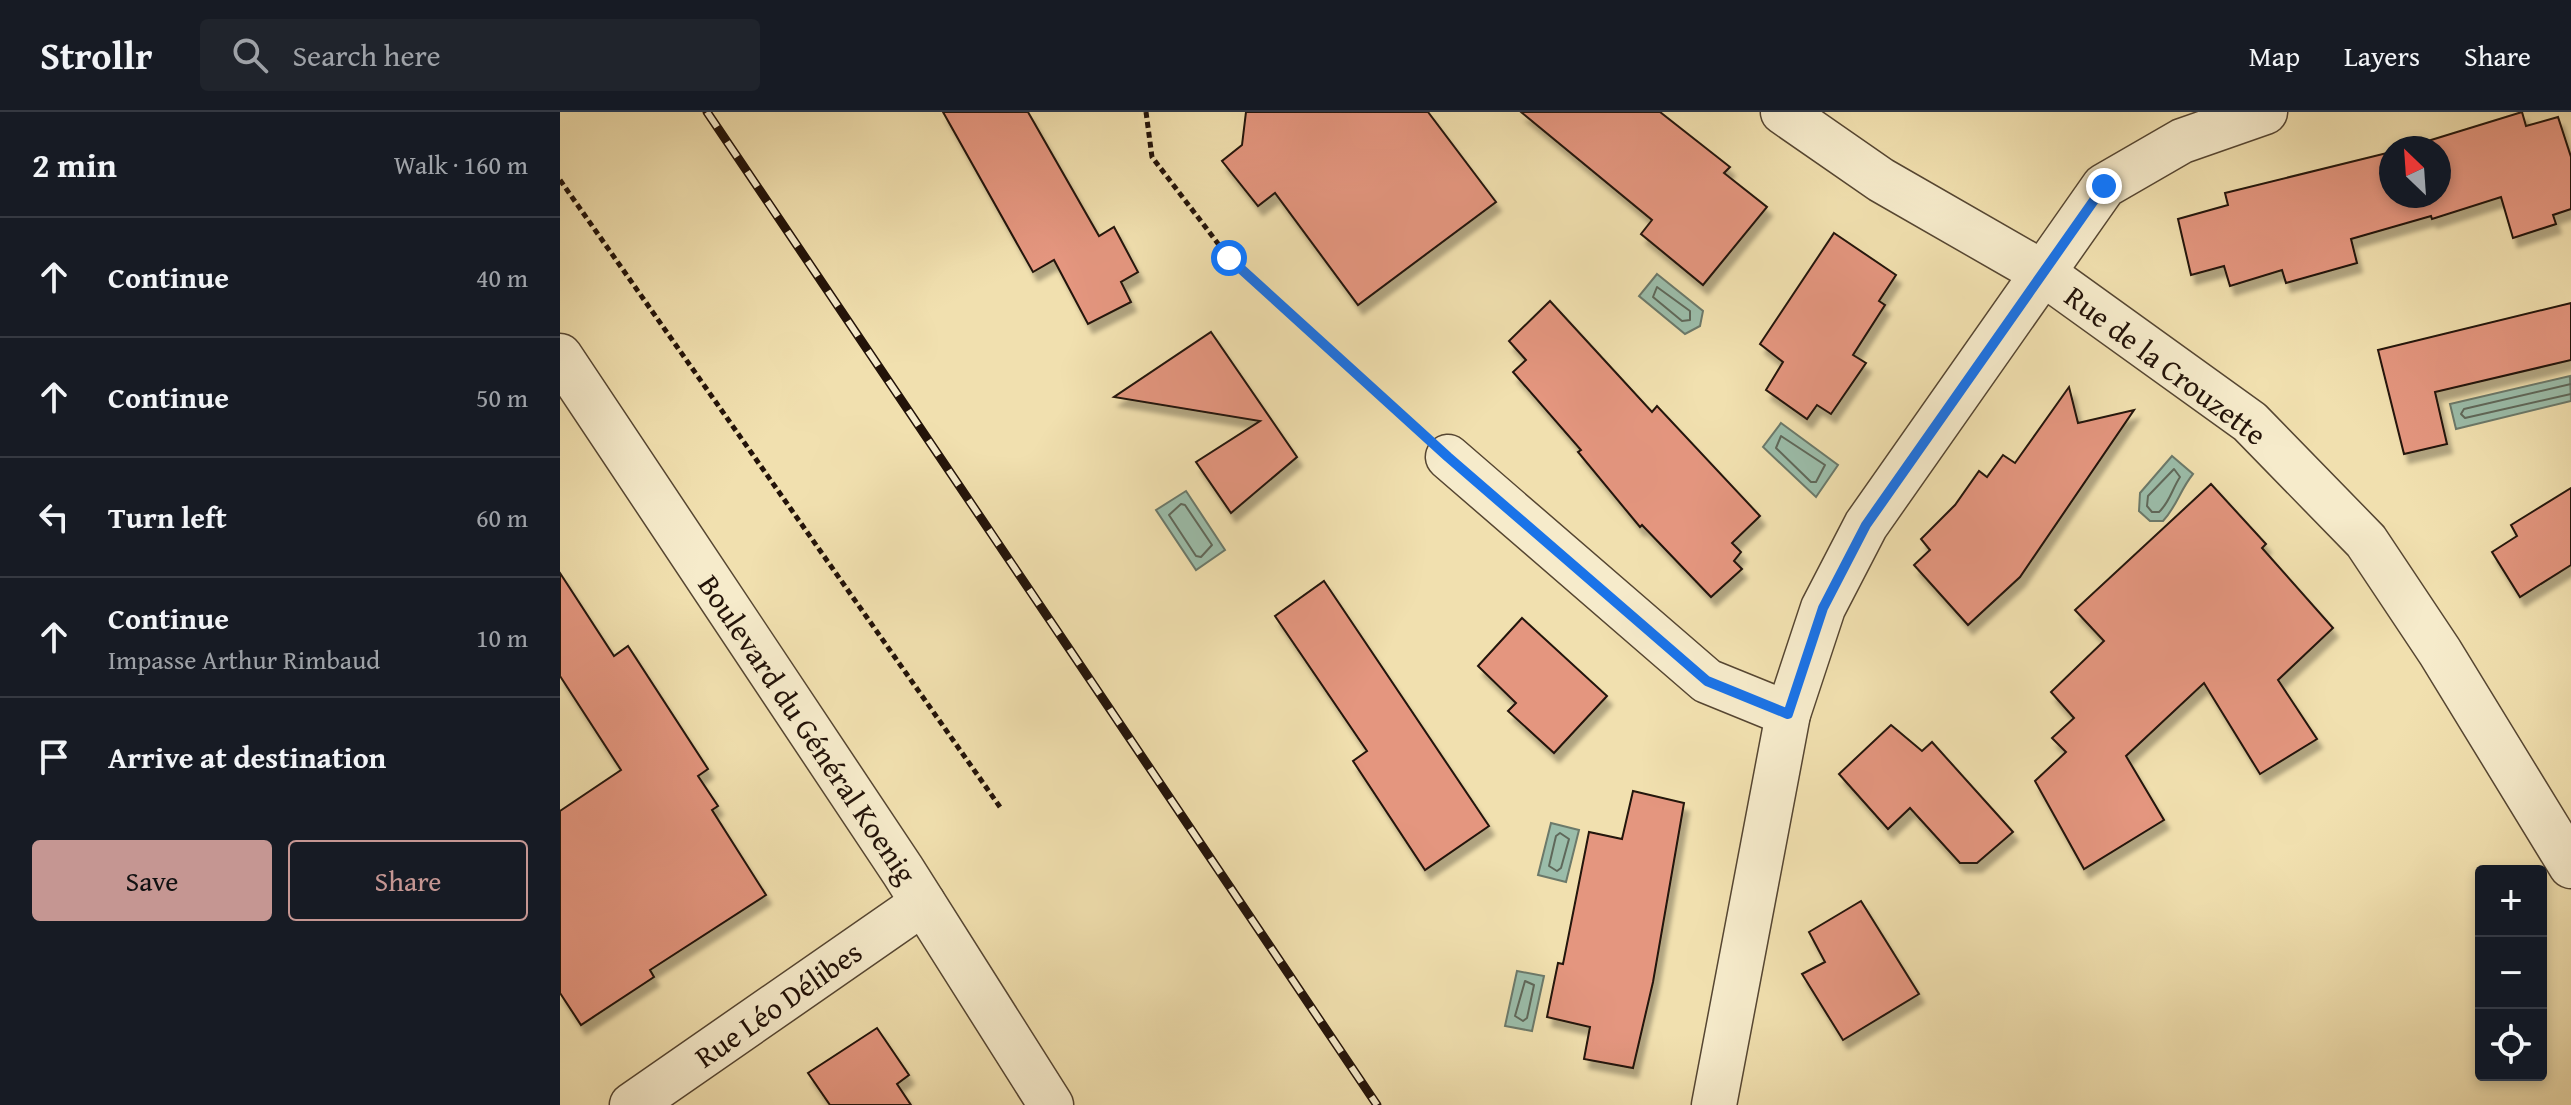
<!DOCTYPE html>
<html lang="en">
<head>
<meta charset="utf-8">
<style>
	body { margin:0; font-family:"Gentium Book Plus",serif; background:#20242c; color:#f1f3f6 }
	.controls { position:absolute; right:24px; bottom:24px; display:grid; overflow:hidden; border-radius:8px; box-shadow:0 4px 12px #0003 }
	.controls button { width:72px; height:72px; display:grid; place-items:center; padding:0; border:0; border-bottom:2px solid #363941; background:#171b24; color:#f1f3f6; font:40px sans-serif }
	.compass { position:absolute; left:1819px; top:24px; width:72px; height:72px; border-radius:50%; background:#171b24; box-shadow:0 4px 12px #0003; rotate:335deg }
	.stop { position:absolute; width:24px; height:24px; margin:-18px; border:6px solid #1a73e8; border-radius:50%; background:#fff }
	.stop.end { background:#1a73e8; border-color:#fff; box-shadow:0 2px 8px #0008 }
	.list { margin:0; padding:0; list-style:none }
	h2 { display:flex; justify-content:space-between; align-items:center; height:104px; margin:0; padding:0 32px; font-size:34px }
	h2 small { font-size:26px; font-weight:400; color:#9ea1a6 }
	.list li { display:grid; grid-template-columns:52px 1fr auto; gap:24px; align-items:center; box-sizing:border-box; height:120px; padding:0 32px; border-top:2px solid #363941 }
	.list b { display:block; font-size:30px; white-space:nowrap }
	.list p { margin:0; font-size:26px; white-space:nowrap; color:#9ea1a6 }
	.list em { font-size:26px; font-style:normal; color:#9ea1a6 }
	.actions { display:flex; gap:16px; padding:24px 32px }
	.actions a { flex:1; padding:18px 0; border:2px solid #c59692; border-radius:8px; text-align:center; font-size:28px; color:#c59692 }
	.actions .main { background:#c59692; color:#111 }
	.icon { flex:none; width:44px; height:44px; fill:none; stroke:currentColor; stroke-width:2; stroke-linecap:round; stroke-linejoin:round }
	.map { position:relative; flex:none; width:2011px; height:993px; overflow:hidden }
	header { display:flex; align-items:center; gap:48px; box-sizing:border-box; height:112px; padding:0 40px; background:#171b24; border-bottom:2px solid #363941 }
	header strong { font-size:38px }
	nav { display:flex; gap:44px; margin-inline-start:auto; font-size:28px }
	.search { width:560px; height:72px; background:#20242c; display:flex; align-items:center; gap:20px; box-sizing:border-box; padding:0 28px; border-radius:8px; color:#9ea1a6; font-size:30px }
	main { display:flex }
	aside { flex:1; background:#171b24 }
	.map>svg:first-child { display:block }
</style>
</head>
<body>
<header>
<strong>Strollr</strong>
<div class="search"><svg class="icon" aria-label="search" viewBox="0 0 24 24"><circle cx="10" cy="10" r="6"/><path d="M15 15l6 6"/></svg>Search here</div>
<nav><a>Map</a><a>Layers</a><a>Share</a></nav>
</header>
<main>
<aside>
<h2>2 min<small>Walk · 160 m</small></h2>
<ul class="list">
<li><svg class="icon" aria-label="ahead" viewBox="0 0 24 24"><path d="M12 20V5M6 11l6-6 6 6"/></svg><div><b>Continue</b></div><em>40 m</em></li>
<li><svg class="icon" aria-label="ahead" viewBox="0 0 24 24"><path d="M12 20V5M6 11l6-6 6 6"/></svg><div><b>Continue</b></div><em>50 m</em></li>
<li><svg class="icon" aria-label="left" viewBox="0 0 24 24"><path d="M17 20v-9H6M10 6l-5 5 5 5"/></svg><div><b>Turn left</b></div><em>60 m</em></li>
<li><svg class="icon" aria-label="ahead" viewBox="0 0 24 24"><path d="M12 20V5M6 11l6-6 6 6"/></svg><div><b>Continue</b><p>Impasse Arthur Rimbaud</p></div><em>10 m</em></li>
<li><svg class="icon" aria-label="arrive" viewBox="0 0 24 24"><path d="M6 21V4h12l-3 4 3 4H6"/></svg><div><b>Arrive at destination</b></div></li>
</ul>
<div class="actions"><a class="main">Save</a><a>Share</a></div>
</aside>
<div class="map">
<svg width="2011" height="993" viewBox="0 0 2011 993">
	<defs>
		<filter id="shadow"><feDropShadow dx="5" dy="9" stdDeviation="2" flood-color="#0004"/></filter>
	</defs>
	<rect width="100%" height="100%" fill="#f1e0af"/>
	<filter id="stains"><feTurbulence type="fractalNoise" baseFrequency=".0025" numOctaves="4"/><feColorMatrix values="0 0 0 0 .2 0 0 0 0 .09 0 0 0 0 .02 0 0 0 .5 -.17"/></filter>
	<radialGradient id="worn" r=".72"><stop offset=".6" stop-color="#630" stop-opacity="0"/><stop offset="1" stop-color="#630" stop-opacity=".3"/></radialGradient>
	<g fill="#9bbdaa" stroke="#6b796a" stroke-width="2">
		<path d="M 1097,162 L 1143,199 L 1140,214 L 1125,222 L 1079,184 Z"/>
		<path d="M 2010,264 L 2011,289 L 1896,317 L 1890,292 Z"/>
		<path d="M 1221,311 L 1278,353 L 1256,385 L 1203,335 Z"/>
		<path d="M 1612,344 L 1633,362 C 1620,378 1617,394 1603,409 L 1590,409 L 1579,399 L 1580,381 Z"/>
		<path d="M 626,379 L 665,438 L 636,458 L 596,398 Z"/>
		<path d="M 991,711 L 1019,718 L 1006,770 L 978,763 Z"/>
		<path d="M 957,859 L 984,864 L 972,919 L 945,914 Z"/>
	</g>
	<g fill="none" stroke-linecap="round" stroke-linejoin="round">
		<g stroke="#5f685a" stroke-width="2">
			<path d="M 1097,175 L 1130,199 L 1130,208 L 1122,209 L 1093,185 Z"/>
			<path d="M 2011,272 L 1904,297 L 1901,302 L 1905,306 L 2011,282"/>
			<path d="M 1221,324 L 1265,353 L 1256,370 L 1251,370 L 1216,336 Z"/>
			<path d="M 1614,357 L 1620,365 C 1612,377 1610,390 1599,400 L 1592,400 L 1587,394 L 1588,384 Z"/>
			<path d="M 621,392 L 625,393 L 652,433 L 641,445 L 636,444 L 609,403 Z"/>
			<path d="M 1000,721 L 1009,727 L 1001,756 L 997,759 L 989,754 L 996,724 Z"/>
			<path d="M 965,869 L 974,873 L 967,906 L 963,909 L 955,904 Z"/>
		</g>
	</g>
	<g fill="#e4967f" stroke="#231309" stroke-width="2" filter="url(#shadow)">
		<path d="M 383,0 L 468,0 L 539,124 L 554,115 L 578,160 L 561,170 L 571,190 L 528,212 L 494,148 L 473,160 Z"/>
		<path d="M 686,0 L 868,0 L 936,90 L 798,193 L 715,81 L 698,94 L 662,49 L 682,33 Z"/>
		<path d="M 961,0 L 1100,0 L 1170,55 L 1164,61 L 1207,95 L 1143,173 L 1081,122 L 1092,108 Z"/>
		<path d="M 1962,0 L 1966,14 L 1998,5 L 2011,45 L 2011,97 L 1993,103 L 1996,112 L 1953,126 L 1941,85 L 1872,107 L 1871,104 L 1791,127 L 1797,151 L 1726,171 L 1722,158 L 1670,174 L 1664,154 L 1631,163 L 1618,107 L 1668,93 L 1665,81 L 1831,40 L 1831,84 L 1879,84 L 1879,36 L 1845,36 Z"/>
		<path d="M 1274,121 L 1336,163 L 1319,189 L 1325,193 L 1293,243 L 1306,251 L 1271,302 L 1257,293 L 1247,307 L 1206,278 L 1223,250 L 1200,232 Z"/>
		<path d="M 990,189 L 1092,300 L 1097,294 L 1200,404 L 1172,431 L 1181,440 L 1174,449 L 1182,457 L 1151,485 L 1082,413 L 1080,415 L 1018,340 L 1021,338 L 953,260 L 966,248 L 949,229 Z"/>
		<path d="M 2011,191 L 2011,248 L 1875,280 L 1887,332 L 1844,342 L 1818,238 Z"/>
		<path d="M 651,220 L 737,345 L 671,401 L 636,350 L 700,309 L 554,285 Z"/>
		<path d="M 1509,275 L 1518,311 L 1574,298 L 1460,465 L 1408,513 L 1354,453 L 1370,438 L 1361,427 L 1395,393 L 1419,359 L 1427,365 L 1443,343 L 1455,351 Z"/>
		<path d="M 1651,372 L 1706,432 L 1702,436 L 1773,516 L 1718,568 L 1757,627 L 1700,662 L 1644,571 L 1566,644 L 1604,708 L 1524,757 L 1475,669 L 1506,640 L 1492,626 L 1514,606 L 1491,580 L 1544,529 L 1515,498 Z"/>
		<path d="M 2011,376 L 2011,453 L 1960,485 L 1932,440 L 1957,424 L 1951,413 Z"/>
		<path d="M 0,461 L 54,544 L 68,534 L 148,657 L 138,664 L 158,694 L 152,698 L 206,783 L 90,858 L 94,865 L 21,913 L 0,881 L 0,699 L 61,658 L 0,564 Z"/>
		<path d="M 764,469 L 929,714 L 865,758 L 793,649 L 807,639 L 715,504 Z"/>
		<path d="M 962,506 L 1047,584 L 994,641 L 948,599 L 956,591 L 918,554 Z"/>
		<path d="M 1331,613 L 1362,639 L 1372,630 L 1453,720 L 1417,751 L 1400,751 L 1350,696 L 1328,717 L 1279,662 Z"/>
		<path d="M 1073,679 L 1124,691 L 1093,870 L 1073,956 L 1024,947 L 1030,915 L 987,905 L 998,851 L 1003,852 L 1029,720 L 1062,727 Z"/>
		<path d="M 1301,789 L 1359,882 L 1283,928 L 1242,862 L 1265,850 L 1249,820 Z"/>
		<path d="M 317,916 L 349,963 L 337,972 L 351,993 L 270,993 L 248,961 Z"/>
	</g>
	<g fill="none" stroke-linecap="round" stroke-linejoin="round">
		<defs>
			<g id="minor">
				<path d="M 1223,0 L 1321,68 L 1483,161 L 1690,310 L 1806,429 L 1880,540 L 2011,754"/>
				<path d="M 0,244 L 343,759 L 491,993"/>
				<path d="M 888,345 L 1147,569 L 1228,602"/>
				<path d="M 72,993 L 363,791"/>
				<path d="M 1154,993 L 1228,602 L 1263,496 L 1306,413 L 1544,74 L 1622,29 L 1705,0"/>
			</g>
		</defs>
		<use href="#minor" stroke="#564632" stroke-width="47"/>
		<g stroke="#231309" stroke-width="5" stroke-dasharray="6 4" stroke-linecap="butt">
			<path d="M 586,0 L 592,45 L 669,146 L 852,312"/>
			<path d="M 0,68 L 440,695"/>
		</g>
		<use href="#minor" stroke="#f6ebcb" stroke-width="44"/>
		<defs>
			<path id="rail" d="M 147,0 L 817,993"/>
		</defs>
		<use href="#rail" stroke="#231309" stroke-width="9"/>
		<use href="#rail" stroke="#f6ebcb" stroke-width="6" stroke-dasharray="18" stroke-linecap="butt"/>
	</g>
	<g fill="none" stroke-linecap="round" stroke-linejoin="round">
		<path stroke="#1a73e8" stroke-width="10" d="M 669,146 L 888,345 L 1147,569 L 1228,602 L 1263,496 L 1306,413 L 1544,74"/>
	</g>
	<g text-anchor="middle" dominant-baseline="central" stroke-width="6" stroke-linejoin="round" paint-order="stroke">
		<g font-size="30" fill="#231309" stroke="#f6ebcb">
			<text transform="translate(1606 253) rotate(37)">Rue de la Crouzette</text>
			<text transform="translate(248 617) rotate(56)">Boulevard du Général Koenig</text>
			<text transform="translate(218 892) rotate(-35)">Rue Léo Délibes</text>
		</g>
	</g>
	<rect width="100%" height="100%" filter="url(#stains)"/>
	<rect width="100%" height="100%" fill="url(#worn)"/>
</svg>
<div class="controls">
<button>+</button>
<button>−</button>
<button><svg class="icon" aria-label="locate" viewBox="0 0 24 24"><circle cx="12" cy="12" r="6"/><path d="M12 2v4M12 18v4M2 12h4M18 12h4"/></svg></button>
</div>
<svg class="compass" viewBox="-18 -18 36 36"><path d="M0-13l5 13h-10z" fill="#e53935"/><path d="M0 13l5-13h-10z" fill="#9ea1a6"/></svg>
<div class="stop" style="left:669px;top:146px"></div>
<div class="stop end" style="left:1544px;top:74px"></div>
</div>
</main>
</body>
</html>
